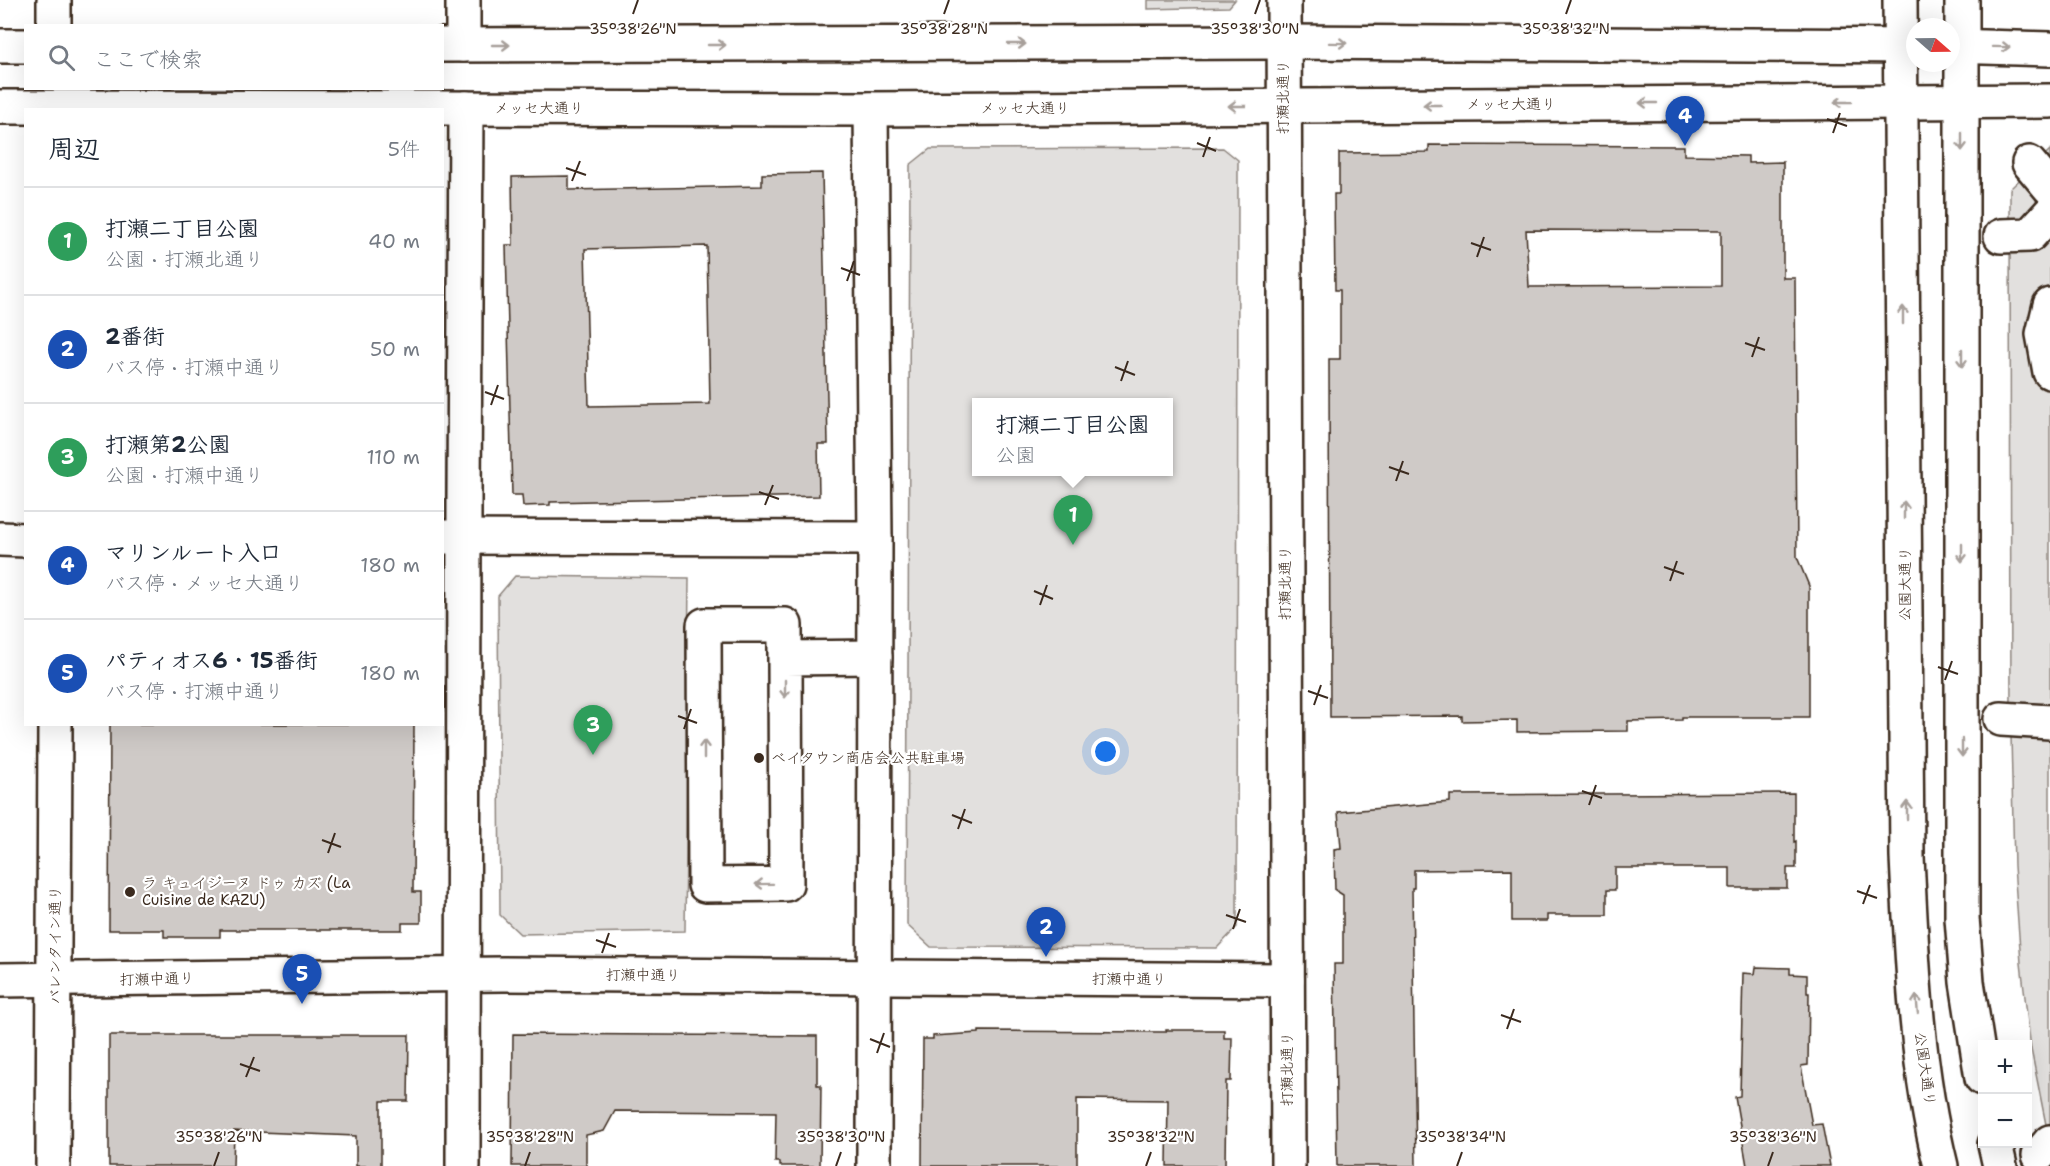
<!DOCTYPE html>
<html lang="ja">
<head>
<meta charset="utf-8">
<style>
	body { margin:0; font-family:"Shantell Sans","Klee One",sans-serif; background:#f6f6f7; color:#1f2937 }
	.controls { position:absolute; right:18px; bottom:18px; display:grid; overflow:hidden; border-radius:0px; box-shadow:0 6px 24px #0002 }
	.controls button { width:54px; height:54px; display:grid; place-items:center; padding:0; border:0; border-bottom:2px solid #e0e1e3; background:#fff; color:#1f2937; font:30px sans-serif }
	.compass { position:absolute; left:1906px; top:18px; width:54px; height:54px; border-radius:50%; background:#fff; box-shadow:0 6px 24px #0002; rotate:110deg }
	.you { position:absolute; left:1106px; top:752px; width:21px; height:21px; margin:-15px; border:4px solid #fff; border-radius:50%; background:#1a73e8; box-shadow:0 0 0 9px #1a73e833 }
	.badge { display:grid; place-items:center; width:39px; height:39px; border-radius:50%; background:#3b2a1e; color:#fff; font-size:20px; font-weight:700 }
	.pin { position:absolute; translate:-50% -50px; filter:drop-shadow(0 2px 3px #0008) }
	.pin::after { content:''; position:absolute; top:32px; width:21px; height:18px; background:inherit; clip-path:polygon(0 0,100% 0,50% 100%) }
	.popup { position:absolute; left:972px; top:398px; width:201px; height:78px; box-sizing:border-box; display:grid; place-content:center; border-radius:0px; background:#fff; filter:drop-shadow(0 2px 4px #0005); font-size:20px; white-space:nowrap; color:#747a83 }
	.popup b { font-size:22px; color:#1f2937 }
	.popup::after { content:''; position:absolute; left:50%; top:100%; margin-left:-12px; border:12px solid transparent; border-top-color:#fff }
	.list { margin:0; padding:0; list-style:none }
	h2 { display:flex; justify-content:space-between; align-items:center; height:78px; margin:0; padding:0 24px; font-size:26px }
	h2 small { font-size:20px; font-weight:400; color:#747a83 }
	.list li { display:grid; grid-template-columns:39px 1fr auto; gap:18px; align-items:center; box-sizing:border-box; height:108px; padding:0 24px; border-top:2px solid #e0e1e3 }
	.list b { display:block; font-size:22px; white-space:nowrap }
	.list p { margin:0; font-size:20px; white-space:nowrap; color:#747a83 }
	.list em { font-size:20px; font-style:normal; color:#747a83 }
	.icon { flex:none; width:33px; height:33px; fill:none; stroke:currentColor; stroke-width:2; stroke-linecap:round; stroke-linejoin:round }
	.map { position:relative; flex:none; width:2050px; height:1166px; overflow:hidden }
	.search { position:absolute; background:#fff; box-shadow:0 6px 24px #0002; left:24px; top:24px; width:420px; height:66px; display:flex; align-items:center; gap:15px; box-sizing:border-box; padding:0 21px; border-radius:0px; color:#747a83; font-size:22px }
	.panel { position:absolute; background:#fff; box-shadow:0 6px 24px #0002; left:24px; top:108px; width:420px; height:618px; border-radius:0px }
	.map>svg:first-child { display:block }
</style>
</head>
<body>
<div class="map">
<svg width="2050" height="1166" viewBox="0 0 2050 1166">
	<rect width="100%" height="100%" fill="#fff"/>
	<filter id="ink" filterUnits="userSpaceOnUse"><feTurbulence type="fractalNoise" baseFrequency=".0167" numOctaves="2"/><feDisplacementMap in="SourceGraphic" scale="12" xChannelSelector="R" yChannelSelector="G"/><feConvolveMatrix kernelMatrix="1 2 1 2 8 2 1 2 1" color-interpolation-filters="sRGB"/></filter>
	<g filter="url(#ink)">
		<g fill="#e2e0de" stroke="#8e857e" stroke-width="1.5" fill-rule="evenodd">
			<path d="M 1148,0 L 1235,0 L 1229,7 L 1148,9 Z"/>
			<path d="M 1223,148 L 1238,160 L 1237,927 L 1217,948 L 931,947 L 907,925 L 910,165 L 930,149 ZM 977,402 L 1169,402 L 1169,472 L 977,472 Z"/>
			<path d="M 2050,150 L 2050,1145 L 2031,1049 L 2021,963 L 2014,866 L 2011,735 L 2010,189 Z"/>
			<path d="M 515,576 L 689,578 L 685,931 L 520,934 L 500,915 L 498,596 Z"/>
		</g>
		<g fill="#cfcac7" stroke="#3b2a1e" stroke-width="1.5" fill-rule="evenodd">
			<path d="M 1429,145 L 1684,146 L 1684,155 L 1748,156 L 1748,163 L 1783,162 L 1783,278 L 1795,278 L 1797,557 L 1809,586 L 1809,717 L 1682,717 L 1682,720 L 1628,721 L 1628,731 L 1517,732 L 1517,720 L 1462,721 L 1462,716 L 1330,717 L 1329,359 L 1340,359 L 1340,290 L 1335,290 L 1334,194 L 1339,194 L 1339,153 L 1429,152 ZM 1526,230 L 1721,231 L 1721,286 L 1529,287 Z"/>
			<path d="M 822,173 L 828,444 L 818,444 L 819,496 L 550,502 L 550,505 L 523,506 L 522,495 L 512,495 L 506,245 L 513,245 L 512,177 L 569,176 L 569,190 L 762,186 L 762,174 ZM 707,246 L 710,404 L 589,406 L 585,249 Z"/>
			<path d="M 110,724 L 414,724 L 413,892 L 421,892 L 421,923 L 402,923 L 402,930 L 220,930 L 220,937 L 164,937 L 164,930 L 109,930 Z"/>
			<path d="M 1794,793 L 1794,842 L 1796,841 L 1796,868 L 1787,868 L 1787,888 L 1730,888 L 1730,868 L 1615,868 L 1615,890 L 1607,890 L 1607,915 L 1547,915 L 1547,921 L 1512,921 L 1512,869 L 1414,870 L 1414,888 L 1412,888 L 1416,1166 L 1337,1166 L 1334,964 L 1343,964 L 1343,895 L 1335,890 L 1334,849 L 1341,848 L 1338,812 L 1450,802 L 1450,795 Z"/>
			<path d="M 1756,967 L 1790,968 L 1790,974 L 1807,975 L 1807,993 L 1809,993 L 1808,1065 L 1801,1066 L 1812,1125 L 1822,1124 L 1830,1166 L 1747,1166 L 1735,1097 L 1740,1096 L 1743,973 L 1755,974 Z"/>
			<path d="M 1166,1030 L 1224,1030 L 1224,1038 L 1232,1038 L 1231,1081 L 1226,1081 L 1225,1166 L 1167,1166 L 1168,1100 L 1077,1099 L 1077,1166 L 922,1166 L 923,1039 L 933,1039 L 933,1036 L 979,1033 L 979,1031 L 1166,1032 Z"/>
			<path d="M 513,1034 L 817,1036 L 817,1085 L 821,1085 L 820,1166 L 780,1166 L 780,1162 L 775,1162 L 776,1112 L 615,1111 L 604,1131 L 586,1135 L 586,1166 L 512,1166 Z"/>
			<path d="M 109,1035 L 409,1035 L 408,1101 L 381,1101 L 381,1166 L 356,1166 L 356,1136 L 234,1131 L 233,1166 L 109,1166 Z"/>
		</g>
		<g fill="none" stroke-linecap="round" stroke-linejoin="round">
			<defs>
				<g id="minor">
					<path d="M 463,0 L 463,45"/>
					<path d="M 1284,0 L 1288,1166"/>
					<path d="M 1900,0 L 1907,857 C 1912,960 1916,1066 1941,1166"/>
					<path d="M 1962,0 L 1962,918 L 1967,982 L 1982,1078"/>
					<path d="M 54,26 L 54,0"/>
					<path d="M 442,45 L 1283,42 L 1915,46"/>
					<path d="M 0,46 L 26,46"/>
					<path d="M 1951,46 L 2050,49"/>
					<path d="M 0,107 L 871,109 L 2050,101"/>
					<path d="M 871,109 L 875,538 L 874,1166"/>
					<path d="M 2029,163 L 2050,188"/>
					<path d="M 2001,236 L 2030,235 L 2050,213"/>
					<path d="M 2050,305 L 2043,334 L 2050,372"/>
					<path d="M 442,537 L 875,538"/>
					<path d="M 0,539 L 26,540"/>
					<path d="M 785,658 L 785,625 L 704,625 L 705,885 L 786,884 L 785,658 L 875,657"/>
					<path d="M 2001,719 L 2050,722"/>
					<path d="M 0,980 L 503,974 L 1287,980"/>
					<path d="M 1995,1144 L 2000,1166"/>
					<path d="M 2039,1155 L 2050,1142"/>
					<path d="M 53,1166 L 55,724"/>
					<path d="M 463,1166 L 464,499 L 466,108"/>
				</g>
			</defs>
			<use href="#minor" stroke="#3b2a1e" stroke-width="38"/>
			<use href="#minor" stroke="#fff" stroke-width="33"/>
		</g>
		<defs><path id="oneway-shaft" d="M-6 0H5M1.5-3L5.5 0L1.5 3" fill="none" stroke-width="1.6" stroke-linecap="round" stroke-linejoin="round" transform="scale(1.5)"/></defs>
		<g stroke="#a79f9a">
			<use href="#oneway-shaft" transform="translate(1338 43) rotate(1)"/>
			<use href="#oneway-shaft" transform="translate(1017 44)"/>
			<use href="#oneway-shaft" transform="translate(501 45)"/>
			<use href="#oneway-shaft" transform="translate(717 45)"/>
			<use href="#oneway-shaft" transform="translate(2001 47) rotate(1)"/>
			<use href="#oneway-shaft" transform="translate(1843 102) rotate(180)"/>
			<use href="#oneway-shaft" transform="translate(1648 103) rotate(180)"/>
			<use href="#oneway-shaft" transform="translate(1432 105) rotate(180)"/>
			<use href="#oneway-shaft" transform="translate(1237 106) rotate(180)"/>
			<use href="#oneway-shaft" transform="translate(1962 142) rotate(90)"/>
			<use href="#oneway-shaft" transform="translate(1903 315) rotate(-90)"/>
			<use href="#oneway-shaft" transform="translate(1962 358) rotate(90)"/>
			<use href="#oneway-shaft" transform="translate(1904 510) rotate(-90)"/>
			<use href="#oneway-shaft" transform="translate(1962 553) rotate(90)"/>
			<use href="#oneway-shaft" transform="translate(785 689) rotate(90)"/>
			<use href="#oneway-shaft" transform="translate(1962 748) rotate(90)"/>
			<use href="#oneway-shaft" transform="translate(704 749) rotate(-90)"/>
			<use href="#oneway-shaft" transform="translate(1907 810) rotate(-90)"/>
			<use href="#oneway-shaft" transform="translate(764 884) rotate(179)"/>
			<use href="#oneway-shaft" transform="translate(1917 1004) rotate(-95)"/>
		</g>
	</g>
	<path fill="none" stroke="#3b2a1e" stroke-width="2" d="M 633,14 L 638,0M 944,14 L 949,0M 1255,14 L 1260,0M 1566,14 L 1571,0M 1827,119 L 1847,126M 1833,133 L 1840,113M 1197,143 L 1216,151M 1203,157 L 1210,137M 566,168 L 586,175M 572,181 L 580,161M 1471,243 L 1491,250M 1477,257 L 1484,237M 841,268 L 860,275M 847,281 L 854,261M 1745,343 L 1765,350M 1752,357 L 1759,337M 1115,367 L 1135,375M 1121,381 L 1128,361M 485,392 L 504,399M 491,405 L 498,385M 1389,467 L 1409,474M 1396,481 L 1403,461M 759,492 L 779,499M 765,505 L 773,485M 1664,567 L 1684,574M 1670,581 L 1677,561M 1034,591 L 1053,599M 1040,605 L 1047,585M 1938,667 L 1958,674M 1945,680 L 1952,661M 1308,691 L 1328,698M 1314,705 L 1321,685M 678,716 L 697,723M 684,729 L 691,709M 1582,791 L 1602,798M 1589,805 L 1596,785M 952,815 L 972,823M 958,829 L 965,809M 322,840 L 341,847M 328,853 L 335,833M 1857,891 L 1877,898M 1863,904 L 1870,885M 1226,915 L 1246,922M 1233,929 L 1240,909M 596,940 L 616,947M 602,953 L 609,933M 1501,1015 L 1521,1022M 1507,1029 L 1514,1009M 870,1039 L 890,1047M 877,1053 L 884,1033M 240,1064 L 260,1071M 246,1077 L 254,1057M 214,1166 L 219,1152M 525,1166 L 530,1152M 836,1166 L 841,1152M 1146,1166 L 1151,1152M 1457,1166 L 1462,1152M 1768,1166 L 1773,1152"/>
	<g fill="#3b2a1e" stroke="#fff" stroke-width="2">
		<circle cx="759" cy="758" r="6"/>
		<circle cx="130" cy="892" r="6"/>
	</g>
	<g text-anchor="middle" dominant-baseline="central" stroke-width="4.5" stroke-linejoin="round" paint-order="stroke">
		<g font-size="15" fill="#3b2a1e" stroke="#fff">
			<text transform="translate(1283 97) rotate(-90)">打瀬北通り</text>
			<text x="1511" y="104">メッセ大通り</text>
			<text x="539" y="108">メッセ大通り</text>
			<text x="1025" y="108">メッセ大通り</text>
			<text transform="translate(1285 583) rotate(-90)">打瀬北通り</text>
			<text transform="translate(1905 584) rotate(-90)">公園大通り</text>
			<text transform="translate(55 945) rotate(-90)">バレンタイン通り</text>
			<text x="643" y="975">打瀬中通り</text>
			<text transform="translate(157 979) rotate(-1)">打瀬中通り</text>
			<text x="1129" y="979">打瀬中通り</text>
			<text transform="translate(1287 1069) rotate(-90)">打瀬北通り</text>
			<text transform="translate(1925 1069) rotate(82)">公園大通り</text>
		</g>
		<g font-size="15" fill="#3b2a1e" stroke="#fff" text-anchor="start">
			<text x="771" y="758">ベイタウン商店会公共駐車場</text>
			<text x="142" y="883">ラ キュイジーヌ ドゥ カズ (La<tspan x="142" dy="17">Cuisine de KAZU)</tspan></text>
		</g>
	</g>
	<g font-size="15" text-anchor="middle" fill="#3b2a1e" stroke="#fff" stroke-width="4.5" stroke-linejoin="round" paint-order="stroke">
		<text x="633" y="34">35°38'26"N</text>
		<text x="944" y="34">35°38'28"N</text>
		<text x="1255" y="34">35°38'30"N</text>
		<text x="1566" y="34">35°38'32"N</text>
		<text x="219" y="1142">35°38'26"N</text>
		<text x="530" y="1142">35°38'28"N</text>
		<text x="841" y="1142">35°38'30"N</text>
		<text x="1151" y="1142">35°38'32"N</text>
		<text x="1462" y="1142">35°38'34"N</text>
		<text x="1773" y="1142">35°38'36"N</text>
	</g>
</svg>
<div class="controls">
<button>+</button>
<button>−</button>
</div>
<svg class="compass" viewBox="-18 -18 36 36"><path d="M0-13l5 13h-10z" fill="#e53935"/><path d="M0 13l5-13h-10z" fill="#747a83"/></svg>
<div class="you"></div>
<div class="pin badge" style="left:1073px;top:545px;background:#2e9e5b">1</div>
<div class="popup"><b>打瀬二丁目公園</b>公園</div>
<div class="pin badge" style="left:1046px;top:957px;background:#1a4fb4">2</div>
<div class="pin badge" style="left:593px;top:755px;background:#2e9e5b">3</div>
<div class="pin badge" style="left:1685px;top:146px;background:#1a4fb4">4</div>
<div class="pin badge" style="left:302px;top:1004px;background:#1a4fb4">5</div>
<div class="search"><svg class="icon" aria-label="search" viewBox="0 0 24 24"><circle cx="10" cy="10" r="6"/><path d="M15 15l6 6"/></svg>ここで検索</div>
<section class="panel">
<h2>周辺<small>5件</small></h2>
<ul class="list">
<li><span class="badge" style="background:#2e9e5b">1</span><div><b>打瀬二丁目公園</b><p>公園 · 打瀬北通り</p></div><em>40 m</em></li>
<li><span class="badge" style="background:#1a4fb4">2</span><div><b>2番街</b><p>バス停 · 打瀬中通り</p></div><em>50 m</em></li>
<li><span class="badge" style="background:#2e9e5b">3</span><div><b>打瀬第2公園</b><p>公園 · 打瀬中通り</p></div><em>110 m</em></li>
<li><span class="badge" style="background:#1a4fb4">4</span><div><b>マリンルート入口</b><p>バス停 · メッセ大通り</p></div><em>180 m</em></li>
<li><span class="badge" style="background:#1a4fb4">5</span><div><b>パティオス6・15番街</b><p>バス停 · 打瀬中通り</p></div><em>180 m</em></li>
</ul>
</section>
</div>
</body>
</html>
